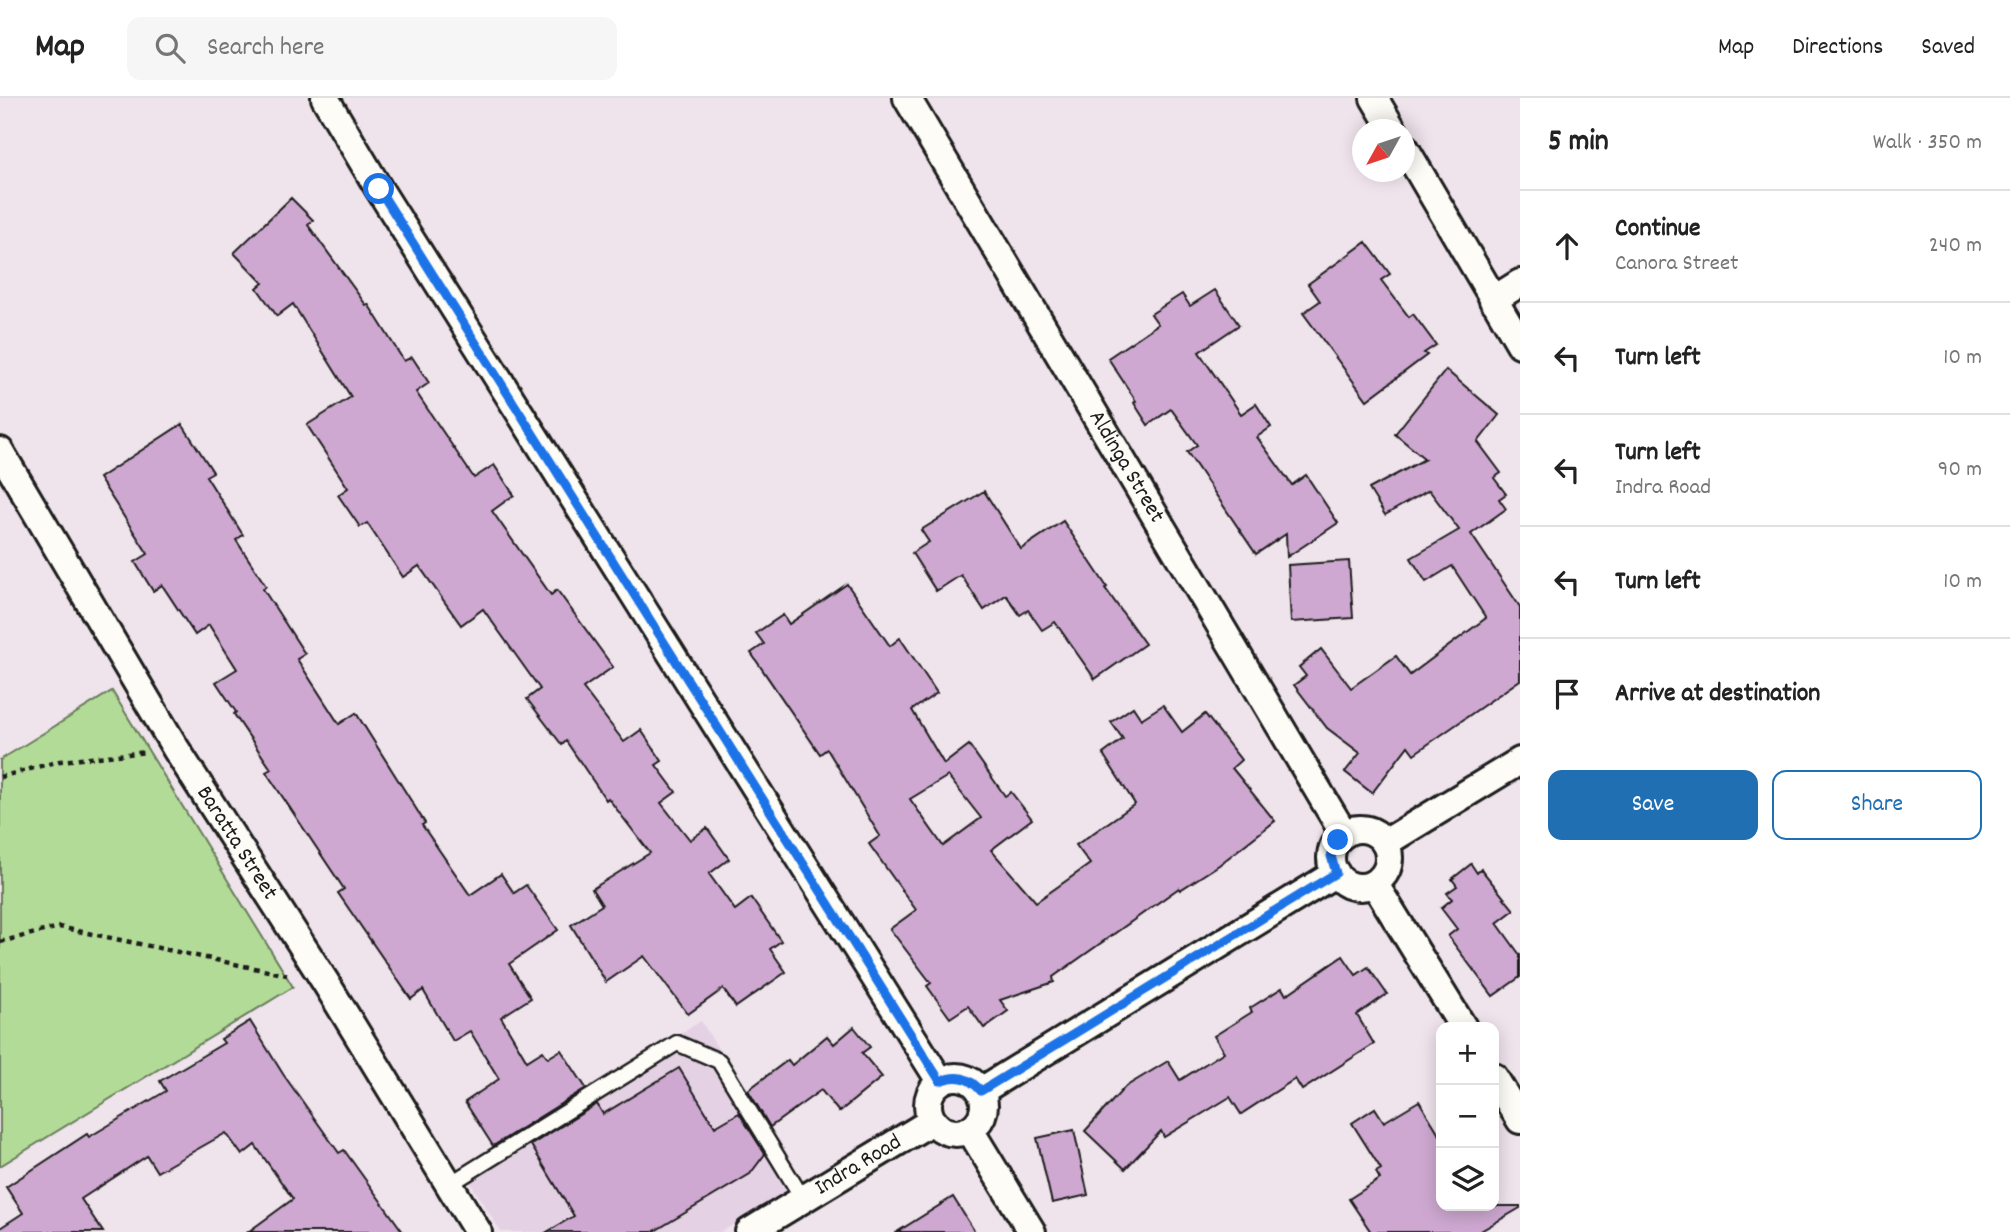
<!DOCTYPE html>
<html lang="en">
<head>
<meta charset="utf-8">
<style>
	body { margin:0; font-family:Dekko,sans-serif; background:#f6f6f6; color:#222 }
	.controls { position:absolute; right:21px; bottom:21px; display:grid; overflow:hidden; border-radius:14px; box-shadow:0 4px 18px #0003 }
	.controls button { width:63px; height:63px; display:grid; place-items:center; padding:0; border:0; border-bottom:2px solid #e0e0e0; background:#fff; color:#222; font:35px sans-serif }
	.compass { position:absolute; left:1352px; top:21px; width:63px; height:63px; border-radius:50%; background:#fff; box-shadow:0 4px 18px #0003; rotate:230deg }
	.stop { position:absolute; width:21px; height:21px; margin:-16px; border:5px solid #1a73e8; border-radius:50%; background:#fff }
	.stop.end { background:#1a73e8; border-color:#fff; box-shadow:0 2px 7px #0008 }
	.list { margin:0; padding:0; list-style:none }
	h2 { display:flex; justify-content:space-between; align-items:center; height:91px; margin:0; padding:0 28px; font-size:30px }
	h2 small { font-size:23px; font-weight:400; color:#767676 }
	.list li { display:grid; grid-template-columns:46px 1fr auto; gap:21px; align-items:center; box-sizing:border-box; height:112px; padding:0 28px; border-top:2px solid #e0e0e0 }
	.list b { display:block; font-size:26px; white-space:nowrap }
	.list p { margin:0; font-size:23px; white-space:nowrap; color:#767676 }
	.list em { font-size:23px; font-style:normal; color:#767676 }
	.actions { display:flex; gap:14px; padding:21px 28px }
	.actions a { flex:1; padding:16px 0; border:2px solid #1f6fb2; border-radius:14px; text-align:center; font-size:24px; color:#1f6fb2 }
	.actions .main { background:#1f6fb2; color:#fff }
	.icon { flex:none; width:38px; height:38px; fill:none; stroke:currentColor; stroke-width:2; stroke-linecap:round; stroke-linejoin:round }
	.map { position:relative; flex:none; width:1520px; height:1134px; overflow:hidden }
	header { display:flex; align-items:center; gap:42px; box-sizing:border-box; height:98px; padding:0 35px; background:#fff; border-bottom:2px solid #e0e0e0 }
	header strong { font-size:33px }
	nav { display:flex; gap:38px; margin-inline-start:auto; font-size:24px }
	.search { width:490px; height:63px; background:#f6f6f6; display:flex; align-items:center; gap:18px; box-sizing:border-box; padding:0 24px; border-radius:14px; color:#767676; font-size:26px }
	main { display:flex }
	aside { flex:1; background:#fff }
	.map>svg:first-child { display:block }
</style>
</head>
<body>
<header>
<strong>Map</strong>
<div class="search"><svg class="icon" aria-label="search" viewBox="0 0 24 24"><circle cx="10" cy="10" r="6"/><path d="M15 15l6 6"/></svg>Search here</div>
<nav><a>Map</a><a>Directions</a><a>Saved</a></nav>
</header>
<main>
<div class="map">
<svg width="1520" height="1134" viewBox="0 0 1520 1134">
	<rect width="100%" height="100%" fill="#efe3ec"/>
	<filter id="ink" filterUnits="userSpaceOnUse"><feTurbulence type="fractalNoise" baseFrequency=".0143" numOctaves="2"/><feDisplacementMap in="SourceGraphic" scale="14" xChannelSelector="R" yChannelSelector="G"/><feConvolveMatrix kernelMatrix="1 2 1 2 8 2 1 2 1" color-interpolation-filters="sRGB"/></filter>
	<g filter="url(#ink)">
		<path fill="#e5d1e4" d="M 701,923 L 801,1085 L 721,1134 L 501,1134 L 461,1070 Z"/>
		<path fill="#b3db98" stroke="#687c5a" stroke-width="2" d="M 112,593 L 293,889 L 0,1068 L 0,662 Z"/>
		<g fill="#cea8d1" stroke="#1c1c1c" stroke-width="2" fill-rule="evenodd">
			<path d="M 291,100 L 313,122 L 308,127 L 366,207 L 368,206 L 404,263 L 412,259 L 429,285 L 416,294 L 474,380 L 494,367 L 514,397 L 492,413 L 551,497 L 557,492 L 613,569 L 583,590 L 624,644 L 641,632 L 662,663 L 656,667 L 676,694 L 661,705 L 690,742 L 707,730 L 729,761 L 709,776 L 735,812 L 751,800 L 781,843 L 770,851 L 786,874 L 736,909 L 723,891 L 688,916 L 644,858 L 606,884 L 571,827 L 602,807 L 592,791 L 650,755 L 608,700 L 606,702 L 566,643 L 562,647 L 527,601 L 540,591 L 483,511 L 461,527 L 419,468 L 403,479 L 367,425 L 360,429 L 338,397 L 348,390 L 307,327 L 351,299 L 293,206 L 277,218 L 257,190 L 263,185 L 234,155 Z"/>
			<path d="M 1366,144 L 1390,176 L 1381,182 L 1409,219 L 1413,216 L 1436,247 L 1424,255 L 1427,257 L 1367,302 L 1303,215 L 1320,203 L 1308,186 Z"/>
			<path d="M 1215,192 L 1239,227 L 1199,254 L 1241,316 L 1256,306 L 1271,329 L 1257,339 L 1292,387 L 1306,377 L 1338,425 L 1287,459 L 1286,436 L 1256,456 L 1187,354 L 1197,347 L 1171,311 L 1148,327 L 1134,305 L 1136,303 L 1108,260 L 1158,226 L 1151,216 L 1182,196 L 1190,208 Z"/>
			<path d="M 1446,272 L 1499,317 L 1478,344 L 1501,375 L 1494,380 L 1506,396 L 1499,401 L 1506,411 L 1471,436 L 1520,509 L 1520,582 L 1414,656 L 1408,648 L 1372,695 L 1345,674 L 1360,655 L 1327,630 L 1294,587 L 1306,578 L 1299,569 L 1321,551 L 1351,590 L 1396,558 L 1410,577 L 1486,520 L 1452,468 L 1426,484 L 1411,460 L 1459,432 L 1429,392 L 1385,417 L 1369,391 L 1425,361 L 1395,336 Z"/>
			<path d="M 182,326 L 213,374 L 206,378 L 243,437 L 236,442 L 266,488 L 263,491 L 305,556 L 297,561 L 339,626 L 356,615 L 425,725 L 422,727 L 470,797 L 501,776 L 514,795 L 526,787 L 558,832 L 509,866 L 531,900 L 501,919 L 527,963 L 543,953 L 548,960 L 561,952 L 586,990 L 493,1048 L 465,1004 L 499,981 L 470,933 L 453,943 L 423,892 L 411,901 L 338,795 L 344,791 L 266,674 L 271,671 L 234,616 L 236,614 L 216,584 L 237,571 L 209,527 L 195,537 L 162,487 L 153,493 L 135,464 L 148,456 L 99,380 Z"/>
			<path d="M 984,393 L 1021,451 L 1063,423 L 1107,489 L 1105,490 L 1145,546 L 1095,581 L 1055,524 L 1042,532 L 1028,512 L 1020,517 L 1006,497 L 984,512 L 961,477 L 936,493 L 912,455 L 929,444 L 921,432 Z"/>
			<path d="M 1349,463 L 1353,520 L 1291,524 L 1288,467 Z"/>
			<path d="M 847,486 L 890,548 L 900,540 L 937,595 L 912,612 L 944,666 L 969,647 L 1005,698 L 1011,694 L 1032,721 L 991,752 L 1036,804 L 1090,766 L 1076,747 L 1135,706 L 1103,656 L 1123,641 L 1111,624 L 1133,609 L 1141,621 L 1163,607 L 1182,634 L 1205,616 L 1241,662 L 1232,670 L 1275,723 L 1219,767 L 1180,792 L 1179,790 L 1053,879 L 1054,884 L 1000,902 L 1008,913 L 984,930 L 968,908 L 950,920 L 927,888 L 931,885 L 890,831 L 916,812 L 869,746 L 880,738 L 827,651 L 820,656 L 751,555 L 764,546 L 756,535 L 783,517 L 789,526 ZM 948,678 L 981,720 L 943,748 L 910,701 Z"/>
			<path d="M 1471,766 L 1477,775 L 1481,771 L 1514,812 L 1497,825 L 1520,857 L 1520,879 L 1493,898 L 1448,838 L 1457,831 L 1441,810 L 1452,801 L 1447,795 L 1457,788 L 1452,781 Z"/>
			<path d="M 1343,858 L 1356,877 L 1368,869 L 1387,896 L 1357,917 L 1374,946 L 1302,992 L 1295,981 L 1241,1016 L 1230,999 L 1164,1039 L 1161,1033 L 1125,1071 L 1085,1033 L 1125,989 L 1168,963 L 1180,982 L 1224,954 L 1214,938 L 1252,914 L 1250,910 L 1282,890 L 1286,897 Z"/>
			<path d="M 250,923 L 283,976 L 339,1055 L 344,1052 L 403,1134 L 248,1134 L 293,1101 L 255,1047 L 242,1057 L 226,1035 L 157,1074 L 147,1058 L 81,1101 L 103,1134 L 0,1134 L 0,1130 L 23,1115 L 6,1089 L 87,1036 L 89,1039 L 166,993 L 160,983 L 224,945 L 221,941 Z"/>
			<path d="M 854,929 L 870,949 L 862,955 L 882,979 L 839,1014 L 821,992 L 770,1029 L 748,992 L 788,962 L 792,967 L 827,938 L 834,946 Z"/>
			<path d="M 679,970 L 715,1029 L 739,1015 L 765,1056 L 750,1076 L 653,1134 L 547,1134 L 574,1118 L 531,1047 L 597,1006 L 603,1016 Z"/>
			<path d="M 1419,1003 L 1441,1039 L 1441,1108 L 1520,1108 L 1520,1110 L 1479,1134 L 1371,1134 L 1349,1101 L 1380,1081 L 1376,1074 L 1381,1071 L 1352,1025 L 1375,1010 L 1384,1024 Z"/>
			<path d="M 1074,1032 L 1088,1097 L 1052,1105 L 1037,1040 Z"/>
			<path d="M 953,1099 L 975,1134 L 897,1134 Z"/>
		</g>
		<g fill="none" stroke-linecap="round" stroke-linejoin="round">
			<defs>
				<path id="lane" d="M 450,1086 L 677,945 L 719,963 L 803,1101"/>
				<g id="street">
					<path d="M 325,0 L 379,91 L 940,983"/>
					<path id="s1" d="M 907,0 L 1344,736"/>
					<path d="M 1374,0 L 1393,32"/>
					<path d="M 1405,50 L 1520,246"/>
					<path d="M 1493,202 L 1520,185"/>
					<path id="s2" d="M 0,353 L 176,651 L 326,885 L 478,1134"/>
					<circle cx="1360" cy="760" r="29"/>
					<path d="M 1385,745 L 1520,663"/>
					<path d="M 1374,785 L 1463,929"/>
					<circle cx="956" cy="1007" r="28"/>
					<path d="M 1494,979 L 1520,1022"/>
					<path d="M 981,993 L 1336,775"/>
					<path d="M 970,1032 L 1032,1134"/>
					<path id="s3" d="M 749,1134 L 932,1023"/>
				</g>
			</defs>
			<use href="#lane" stroke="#1c1c1c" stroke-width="19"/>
			<use href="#street" stroke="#1c1c1c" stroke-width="32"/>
			<g stroke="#1c1c1c" stroke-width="4.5" stroke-dasharray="5 5" stroke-linecap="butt">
				<path d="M 0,679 L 60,663 L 147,654"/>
				<path d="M 0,844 L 59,829 L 287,877"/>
			</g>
			<use href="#lane" stroke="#fdfcf7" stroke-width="14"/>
			<use href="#street" stroke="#fdfcf7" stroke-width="26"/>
		</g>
	</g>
	<g fill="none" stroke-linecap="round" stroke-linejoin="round" filter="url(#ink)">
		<path stroke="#1a73e8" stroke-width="9" d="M 379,91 L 940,983 C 957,976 969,979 981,993 L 1336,775 L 1331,758 L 1338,742"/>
	</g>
	<g text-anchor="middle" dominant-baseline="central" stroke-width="5" stroke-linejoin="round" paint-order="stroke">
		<g font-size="23" fill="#1c1c1c" stroke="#fdfcf7">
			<text stroke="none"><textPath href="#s1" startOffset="429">Aldinga Street</textPath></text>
			<text stroke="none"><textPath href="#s2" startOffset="458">Baratta Street</textPath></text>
			<text stroke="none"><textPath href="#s3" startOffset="128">Indra Road</textPath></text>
		</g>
	</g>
</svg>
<div class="controls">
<button>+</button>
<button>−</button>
<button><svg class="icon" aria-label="layers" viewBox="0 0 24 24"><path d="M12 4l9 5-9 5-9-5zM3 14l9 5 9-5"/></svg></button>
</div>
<svg class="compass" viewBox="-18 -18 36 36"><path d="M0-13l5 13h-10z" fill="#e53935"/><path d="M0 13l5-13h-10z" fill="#767676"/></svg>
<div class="stop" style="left:379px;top:91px"></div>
<div class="stop end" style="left:1338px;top:742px"></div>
</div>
<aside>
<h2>5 min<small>Walk · 350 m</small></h2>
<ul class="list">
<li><svg class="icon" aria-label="ahead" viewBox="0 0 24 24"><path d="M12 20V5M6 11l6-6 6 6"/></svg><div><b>Continue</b><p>Canora Street</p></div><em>240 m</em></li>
<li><svg class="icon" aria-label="left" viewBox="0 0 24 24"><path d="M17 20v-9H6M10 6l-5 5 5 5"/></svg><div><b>Turn left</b></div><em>10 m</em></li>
<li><svg class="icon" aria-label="left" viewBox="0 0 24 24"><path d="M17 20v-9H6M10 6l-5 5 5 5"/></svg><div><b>Turn left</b><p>Indra Road</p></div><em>90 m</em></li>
<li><svg class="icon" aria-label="left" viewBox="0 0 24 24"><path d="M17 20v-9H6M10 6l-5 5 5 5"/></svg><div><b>Turn left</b></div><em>10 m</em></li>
<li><svg class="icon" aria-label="arrive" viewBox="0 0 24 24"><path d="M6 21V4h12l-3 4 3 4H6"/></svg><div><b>Arrive at destination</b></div></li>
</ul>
<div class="actions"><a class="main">Save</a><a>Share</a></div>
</aside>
</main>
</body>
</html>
